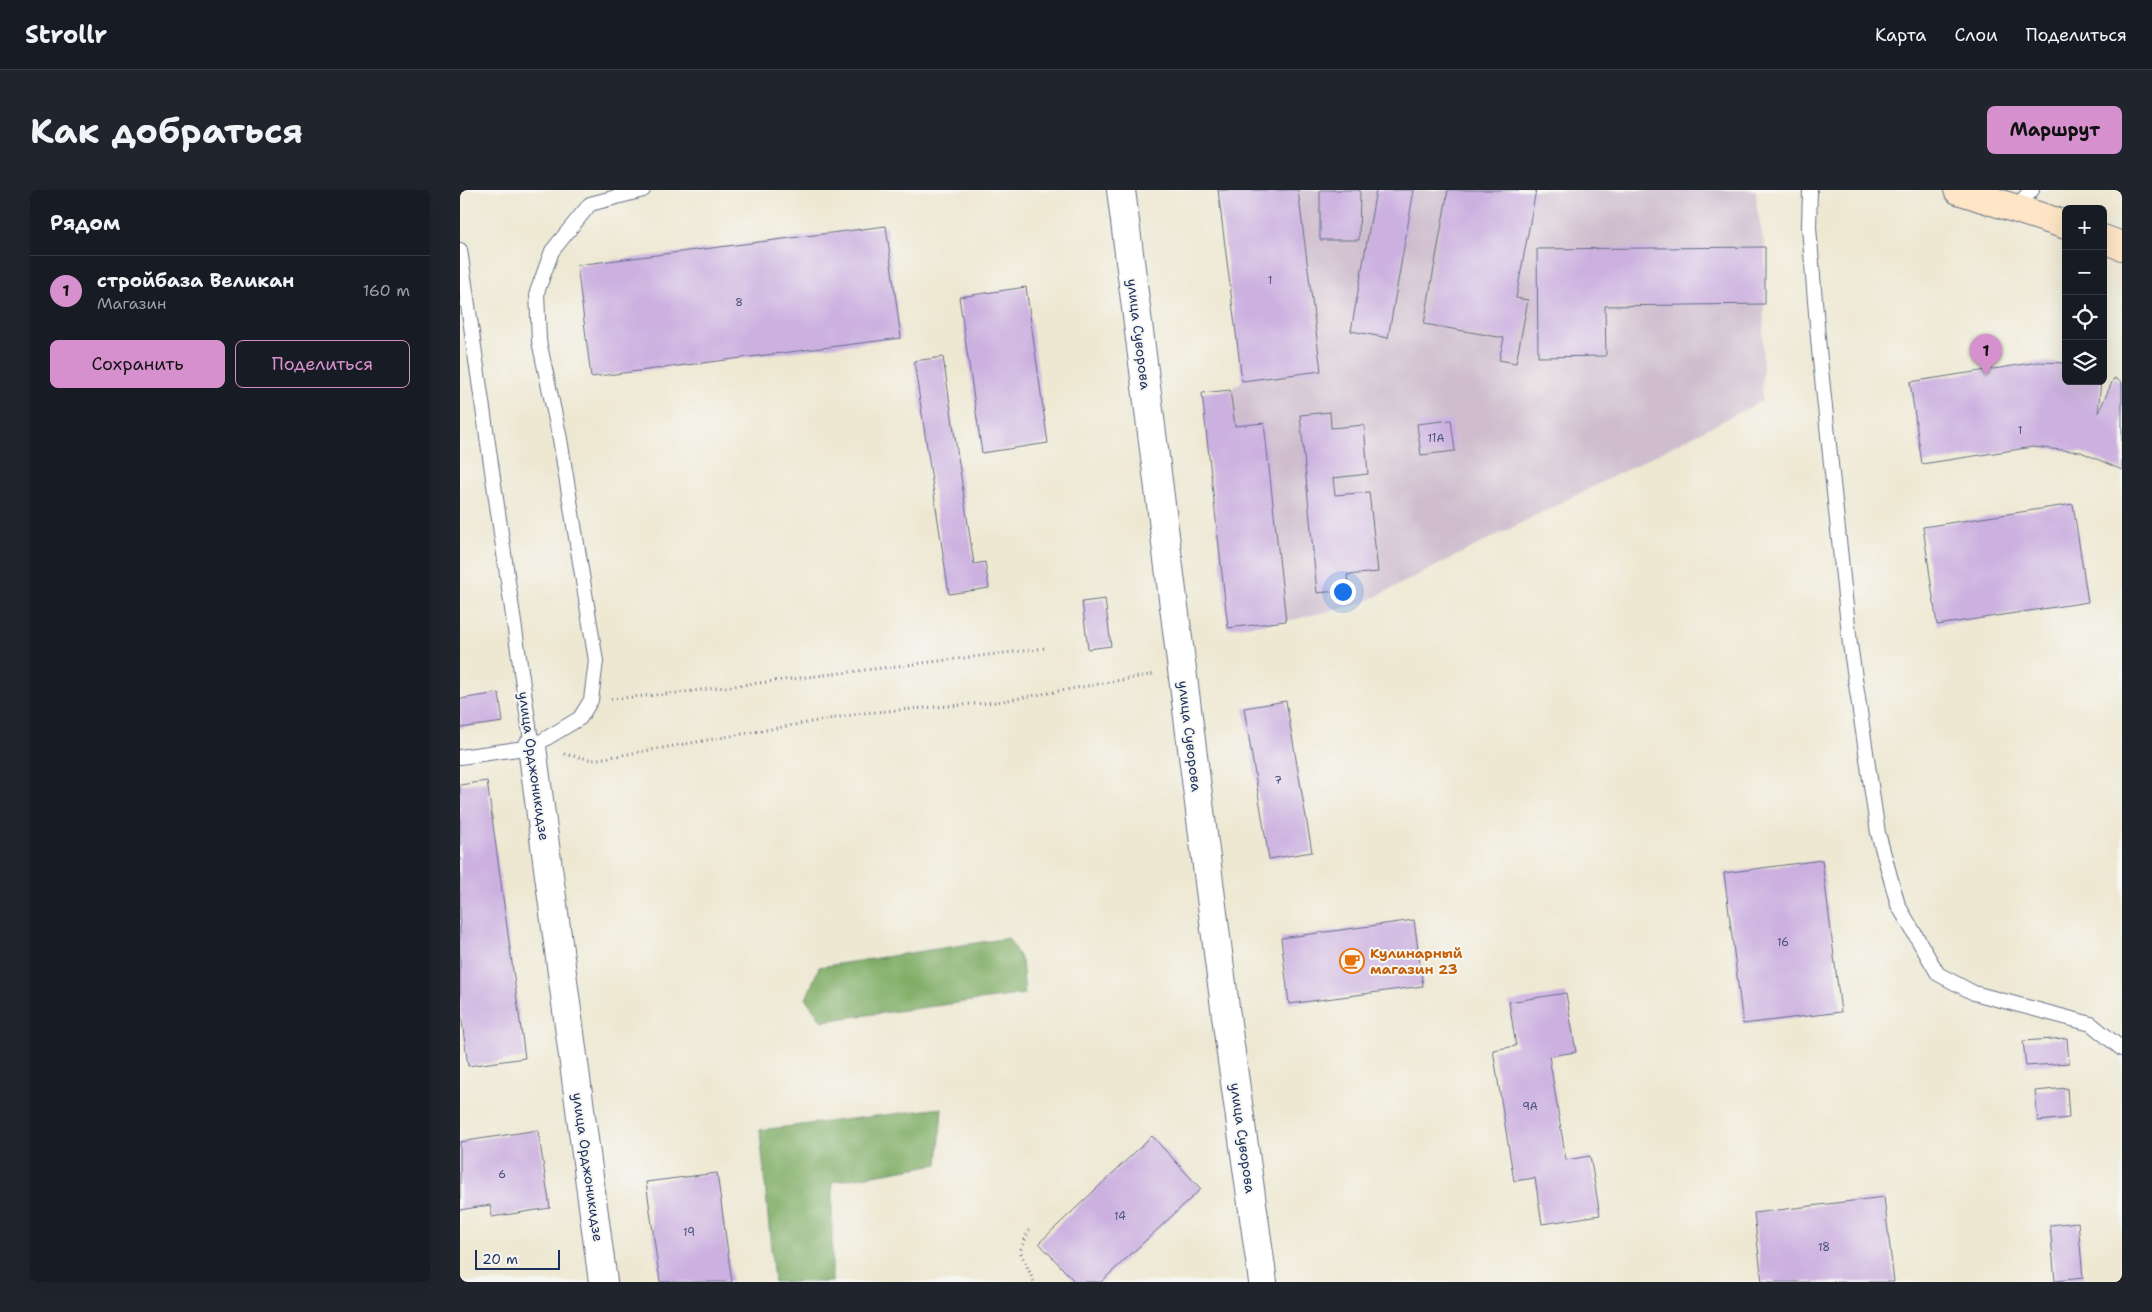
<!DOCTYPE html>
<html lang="ru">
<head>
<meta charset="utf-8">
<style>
	body { margin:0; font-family:"Shantell Sans",sans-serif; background:#20242c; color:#f1f3f6 }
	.controls { position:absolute; right:15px; top:15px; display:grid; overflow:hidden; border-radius:8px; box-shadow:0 5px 20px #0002 }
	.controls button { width:45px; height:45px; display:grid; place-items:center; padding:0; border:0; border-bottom:1px solid #363941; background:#171b24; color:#f1f3f6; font:25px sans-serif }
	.scale { position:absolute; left:15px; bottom:12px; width:85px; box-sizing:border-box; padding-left:5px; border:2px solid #1b2f5e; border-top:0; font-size:14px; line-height:18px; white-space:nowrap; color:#1b2f5e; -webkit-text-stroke:4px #f6f6f2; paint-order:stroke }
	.you { position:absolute; left:882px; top:401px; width:18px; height:18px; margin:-12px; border:4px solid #fff; border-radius:50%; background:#1a73e8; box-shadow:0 0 0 8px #1a73e833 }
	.badge { display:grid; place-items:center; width:32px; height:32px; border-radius:50%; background:#d690ce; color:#111; font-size:16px; font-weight:700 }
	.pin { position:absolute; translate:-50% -41px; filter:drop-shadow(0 1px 2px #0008) }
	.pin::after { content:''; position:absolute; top:26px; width:18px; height:15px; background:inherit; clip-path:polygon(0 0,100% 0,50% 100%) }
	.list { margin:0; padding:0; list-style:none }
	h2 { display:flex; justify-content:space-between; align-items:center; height:65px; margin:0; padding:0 20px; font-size:21px }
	h2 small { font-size:16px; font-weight:400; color:#9ea1a6 }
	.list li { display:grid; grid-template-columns:32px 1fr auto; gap:15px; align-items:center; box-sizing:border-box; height:70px; padding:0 20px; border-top:1px solid #363941 }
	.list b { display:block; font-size:19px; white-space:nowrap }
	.list p { margin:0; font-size:16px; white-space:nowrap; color:#9ea1a6 }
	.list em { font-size:16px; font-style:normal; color:#9ea1a6 }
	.actions { display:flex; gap:10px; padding:15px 20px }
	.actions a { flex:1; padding:11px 0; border:1px solid #d690ce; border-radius:8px; text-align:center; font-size:18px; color:#d690ce }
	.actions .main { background:#d690ce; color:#111 }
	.icon { flex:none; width:28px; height:28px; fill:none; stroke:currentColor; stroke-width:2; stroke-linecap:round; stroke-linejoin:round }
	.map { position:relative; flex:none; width:1662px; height:1092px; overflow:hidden; border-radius:8px }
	header { display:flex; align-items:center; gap:30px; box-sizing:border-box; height:70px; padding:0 25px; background:#171b24; border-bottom:1px solid #363941 }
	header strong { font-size:24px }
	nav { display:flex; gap:28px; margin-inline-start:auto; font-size:18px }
	.intro { display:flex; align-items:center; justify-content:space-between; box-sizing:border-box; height:120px; padding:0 30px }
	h1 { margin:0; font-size:35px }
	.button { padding:12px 22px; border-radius:8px; background:#d690ce; color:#111; font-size:18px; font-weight:700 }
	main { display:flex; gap:30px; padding:0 30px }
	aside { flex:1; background:#171b24; border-radius:8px; box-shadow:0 5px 20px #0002 }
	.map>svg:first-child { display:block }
</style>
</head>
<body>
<header>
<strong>Strollr</strong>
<nav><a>Карта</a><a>Слои</a><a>Поделиться</a></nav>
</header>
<div class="intro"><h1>Как добраться</h1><a class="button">Маршрут</a></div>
<main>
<aside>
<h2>Рядом<small></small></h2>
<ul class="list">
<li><span class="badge">1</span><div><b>стройбаза Великан</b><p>Магазин</p></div><em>160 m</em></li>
</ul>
<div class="actions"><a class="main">Сохранить</a><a>Поделиться</a></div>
</aside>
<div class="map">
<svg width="1662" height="1092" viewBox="0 0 1662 1092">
	<rect width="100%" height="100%" fill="#f6f6f2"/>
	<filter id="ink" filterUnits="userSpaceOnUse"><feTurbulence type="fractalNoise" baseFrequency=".02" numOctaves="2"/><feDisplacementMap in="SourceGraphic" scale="10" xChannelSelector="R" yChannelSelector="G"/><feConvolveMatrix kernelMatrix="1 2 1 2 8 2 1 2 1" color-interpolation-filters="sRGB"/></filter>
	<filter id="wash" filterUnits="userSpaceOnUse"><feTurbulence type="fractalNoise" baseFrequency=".0096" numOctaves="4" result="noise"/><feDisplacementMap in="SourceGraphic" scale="20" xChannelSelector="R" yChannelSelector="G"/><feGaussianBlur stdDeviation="1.12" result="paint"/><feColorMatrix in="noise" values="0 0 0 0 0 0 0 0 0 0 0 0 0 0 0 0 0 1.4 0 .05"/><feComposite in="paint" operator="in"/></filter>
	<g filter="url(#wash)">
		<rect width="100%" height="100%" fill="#eee8d2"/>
		<path fill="#cfbdce" d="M 838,0 L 1296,0 L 1297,19 L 1305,57 L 1302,211 L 901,414 L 826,431 L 768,438 L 742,203 L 770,200 L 782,191 L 861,180 Z"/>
		<g fill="#80ad66" stroke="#4e6e62">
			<path d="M 548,748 L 562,771 L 565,804 L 362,831 L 346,809 L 359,777 Z"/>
			<path d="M 482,918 L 478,974 L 372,992 L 372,1092 L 314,1092 L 300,940 Z"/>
		</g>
		<g id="blocks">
			<g fill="#ccb1e0">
				<path d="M 758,0 L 838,0 L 861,181 L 782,191 Z"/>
				<path d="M 860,0 L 900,0 L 899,50 L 860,50 Z"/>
				<path d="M 916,0 L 954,0 L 928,148 L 891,141 Z"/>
				<path d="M 988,0 L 1076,0 L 1056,108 L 1068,110 L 1056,173 L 1039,170 L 1044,148 L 964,134 Z"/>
				<path d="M 426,36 L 441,148 L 131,187 L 117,75 Z"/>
				<path d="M 1305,57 L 1305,114 L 1145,116 L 1146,166 L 1078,167 L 1077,59 Z"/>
				<path d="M 566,97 L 588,253 L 522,263 L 499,107 Z"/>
				<path d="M 483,167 L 514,374 L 525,372 L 529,398 L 489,404 L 454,171 Z"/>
				<path d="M 1578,172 L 1606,173 L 1606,191 L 1641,191 L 1638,223 L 1654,188 L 1662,192 L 1662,280 L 1621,262 L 1573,257 L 1462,274 L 1450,192 Z"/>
				<path d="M 770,200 L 775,236 L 804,233 L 826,431 L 768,438 L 742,203 Z"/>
				<path d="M 870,222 L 871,238 L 904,235 L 908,284 L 873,288 L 875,305 L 909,302 L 918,382 L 887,385 L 889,400 L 857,403 L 840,225 Z"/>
				<path d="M 991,230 L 995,261 L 961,265 L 957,234 Z"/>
				<path d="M 1613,314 L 1628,412 L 1477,435 L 1463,337 Z"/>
				<path d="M 645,409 L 651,456 L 628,459 L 622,412 Z"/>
				<path d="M 39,503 L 43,532 L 0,538 L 0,509 Z"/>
				<path d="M 826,511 L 852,662 L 809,669 L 784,518 Z"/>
				<path d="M 27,591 L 65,868 L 8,876 L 0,816 L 0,595 Z"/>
				<path d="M 1362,670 L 1381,822 L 1283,834 L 1264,683 Z"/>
				<path d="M 954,730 L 963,796 L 829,814 L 821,748 Z"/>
				<path d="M 1106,803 L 1116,862 L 1089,866 L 1106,970 L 1130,966 L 1140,1025 L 1082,1034 L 1075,988 L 1054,991 L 1033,860 L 1056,856 L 1049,812 Z"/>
				<path d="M 1607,848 L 1609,873 L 1566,876 L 1563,851 Z"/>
				<path d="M 1607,898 L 1609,928 L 1578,931 L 1575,901 Z"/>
				<path d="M 78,940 L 90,1018 L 32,1027 L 30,1015 L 0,1020 L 0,952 Z"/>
				<path d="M 692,946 L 741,999 L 641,1092 L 615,1092 L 579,1053 Z"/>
				<path d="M 257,983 L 272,1092 L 200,1092 L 186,992 Z"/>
				<path d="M 1424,1007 L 1434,1092 L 1302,1092 L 1294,1023 Z"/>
				<path d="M 1618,1032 L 1623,1088 L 1595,1091 L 1590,1035 Z"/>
			</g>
		</g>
	</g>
	<g filter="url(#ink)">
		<use href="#blocks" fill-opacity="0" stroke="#657087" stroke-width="1"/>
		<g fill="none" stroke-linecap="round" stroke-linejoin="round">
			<defs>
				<g id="lane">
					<path d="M 1350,0 L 1349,37 L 1359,160 L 1390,454 L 1418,643 L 1438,715 L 1478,784 L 1514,803 L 1631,834 L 1662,859"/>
					<path d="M 1555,17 L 1572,0"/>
					<path d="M 0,60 L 72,557"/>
					<path d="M 0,567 L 72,557 L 120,528 L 131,510 L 136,471 L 100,249 L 79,151 L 77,102 L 92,61 L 130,14 L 183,0"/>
				</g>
				<g id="street">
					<path d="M 661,0 L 769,849 L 803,1092"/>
					<path d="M 72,557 L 143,1092"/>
				</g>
				<g id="secondary">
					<path d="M 1498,0 L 1606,35"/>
					<path d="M 1643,49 L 1662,56"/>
				</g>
			</defs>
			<use href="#lane" stroke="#657087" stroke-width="16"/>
			<use href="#street" stroke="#657087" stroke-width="30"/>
			<use href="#secondary" stroke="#657087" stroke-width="30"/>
			<g stroke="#657087" stroke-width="3" stroke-dasharray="1 4" stroke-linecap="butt">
				<path d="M 151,509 L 216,503 L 586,458"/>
				<path d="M 104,564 L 133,570 L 403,523 L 537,512 L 695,484"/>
				<path d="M 569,1040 L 560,1061 L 574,1092"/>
			</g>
			<use href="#lane" stroke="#fff" stroke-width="14"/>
			<use href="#street" stroke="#fff" stroke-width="28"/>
			<use href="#secondary" stroke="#fde5c5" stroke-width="28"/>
		</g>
	</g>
	<defs>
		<symbol id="cafe-ring" viewBox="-11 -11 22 22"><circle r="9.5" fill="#f6f6f2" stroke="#e8710a" stroke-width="1.5"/><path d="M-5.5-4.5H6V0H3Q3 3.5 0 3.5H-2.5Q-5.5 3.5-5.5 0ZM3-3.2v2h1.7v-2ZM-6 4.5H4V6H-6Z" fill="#e8710a"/></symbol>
	</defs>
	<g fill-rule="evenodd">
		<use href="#cafe-ring" x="878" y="757" width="28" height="28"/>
	</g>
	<g text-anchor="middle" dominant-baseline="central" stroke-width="4" stroke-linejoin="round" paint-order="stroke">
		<g font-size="11" fill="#47507e">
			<text x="810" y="90">1</text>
			<text x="279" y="112">8</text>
			<text x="1560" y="240">1</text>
			<text x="976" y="248">11А</text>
			<text x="818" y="590">7</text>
			<text x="1323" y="752">16</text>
			<text x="1070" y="916">9А</text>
			<text x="42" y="984">6</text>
			<text x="660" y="1026">14</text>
			<text x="229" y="1042">19</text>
			<text x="1364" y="1057">18</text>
		</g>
		<g font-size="14" fill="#1b2f5e" stroke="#f6f6f2">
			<text transform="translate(679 144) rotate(83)">улица Суворова</text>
			<text transform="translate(730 546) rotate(83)">улица Суворова</text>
			<text transform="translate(74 576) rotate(82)">улица Орджоникидзе</text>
			<text transform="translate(783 948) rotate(82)">улица Суворова</text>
			<text transform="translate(128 977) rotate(82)">улица Орджоникидзе</text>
		</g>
		<g font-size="14" font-weight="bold" fill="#c56008" stroke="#f6f6f2" text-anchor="start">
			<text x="910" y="763">Кулинарный<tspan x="910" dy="16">магазин 23</tspan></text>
		</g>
	</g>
</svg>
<div class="controls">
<button>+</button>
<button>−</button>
<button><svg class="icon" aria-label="locate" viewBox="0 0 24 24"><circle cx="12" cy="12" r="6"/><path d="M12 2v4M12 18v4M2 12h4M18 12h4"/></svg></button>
<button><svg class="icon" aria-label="layers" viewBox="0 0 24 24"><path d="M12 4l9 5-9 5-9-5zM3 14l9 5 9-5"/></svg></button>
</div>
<div class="scale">20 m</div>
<div class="you"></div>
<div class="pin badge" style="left:1526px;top:185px">1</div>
</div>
</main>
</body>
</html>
